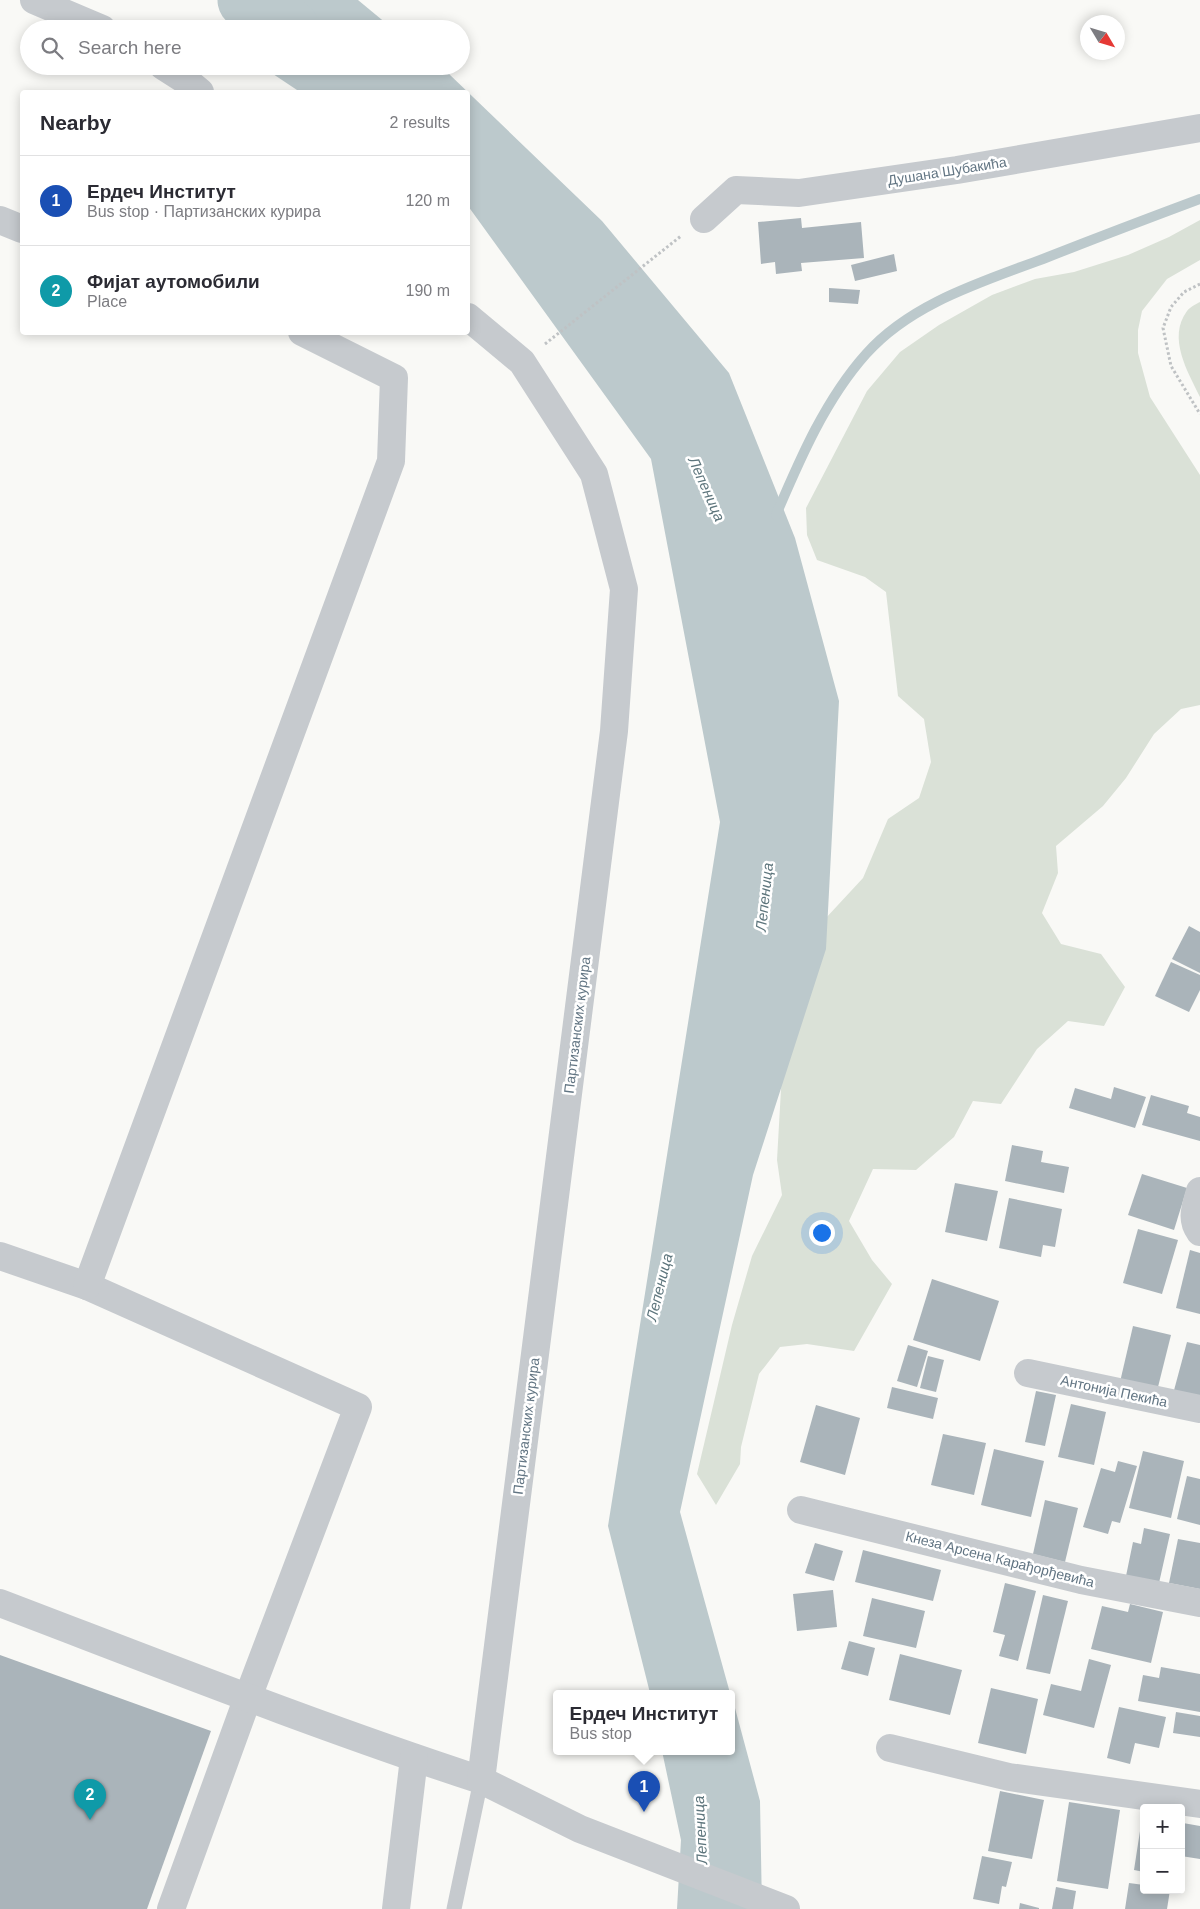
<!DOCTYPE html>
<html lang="en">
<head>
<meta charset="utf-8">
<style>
	body { margin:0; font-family:Arial,sans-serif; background:#f7f7f7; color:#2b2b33 }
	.controls { position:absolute; right:15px; bottom:15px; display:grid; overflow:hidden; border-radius:5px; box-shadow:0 2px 12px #0003 }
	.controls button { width:45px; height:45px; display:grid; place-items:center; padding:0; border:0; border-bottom:1px solid #e1e1e2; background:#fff; color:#2b2b33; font:25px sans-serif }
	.compass { position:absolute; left:1080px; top:15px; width:45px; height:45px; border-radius:50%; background:#fff; box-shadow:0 2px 12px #0003; rotate:128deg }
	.you { position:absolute; left:821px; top:1232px; width:18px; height:18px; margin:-12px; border:4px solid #fff; border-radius:50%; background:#1a73e8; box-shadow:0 0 0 8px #1a73e833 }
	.badge { display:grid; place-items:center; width:32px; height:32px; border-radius:50%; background:#ec4e22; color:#fff; font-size:16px; font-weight:700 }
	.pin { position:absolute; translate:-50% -41px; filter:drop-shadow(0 1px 2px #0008) }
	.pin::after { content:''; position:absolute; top:26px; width:18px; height:15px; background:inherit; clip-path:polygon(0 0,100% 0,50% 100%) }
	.popup { position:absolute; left:553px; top:1690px; width:182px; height:65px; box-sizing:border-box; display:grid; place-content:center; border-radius:5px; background:#fff; filter:drop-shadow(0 1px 4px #0005); font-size:16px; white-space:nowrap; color:#7c7c81 }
	.popup b { font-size:19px; color:#2b2b33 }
	.popup::after { content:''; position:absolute; left:50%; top:100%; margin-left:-10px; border:10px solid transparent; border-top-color:#fff }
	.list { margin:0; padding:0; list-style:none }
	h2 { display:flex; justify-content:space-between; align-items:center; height:65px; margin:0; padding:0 20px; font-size:21px }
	h2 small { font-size:16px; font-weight:400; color:#7c7c81 }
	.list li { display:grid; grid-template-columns:32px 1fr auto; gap:15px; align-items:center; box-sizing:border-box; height:90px; padding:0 20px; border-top:1px solid #e1e1e2 }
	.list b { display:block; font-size:19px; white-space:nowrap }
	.list p { margin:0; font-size:16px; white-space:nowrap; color:#7c7c81 }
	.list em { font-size:16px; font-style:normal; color:#7c7c81 }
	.icon { flex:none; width:28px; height:28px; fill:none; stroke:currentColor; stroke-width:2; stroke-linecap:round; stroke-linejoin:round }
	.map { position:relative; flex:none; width:1200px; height:1909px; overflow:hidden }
	.search { position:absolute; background:#fff; box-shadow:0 2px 12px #0003; left:20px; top:20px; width:450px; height:55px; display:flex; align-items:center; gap:12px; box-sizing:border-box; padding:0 18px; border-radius:28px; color:#7c7c81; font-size:19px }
	.panel { position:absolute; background:#fff; box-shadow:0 2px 12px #0003; left:20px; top:90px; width:450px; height:245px; border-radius:5px }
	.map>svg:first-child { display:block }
</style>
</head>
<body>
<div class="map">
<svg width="1200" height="1909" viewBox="0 0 1200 1909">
	<rect width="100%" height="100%" fill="#f9f9f6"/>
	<g fill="#dae1d7">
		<path d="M 1200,220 L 1200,260 L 1167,279 L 1142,311 L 1138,330 L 1138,353 L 1150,397 L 1200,475 L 1200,705 L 1181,709 L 1154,734 L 1126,778 L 1103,806 L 1056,846 L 1058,873 L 1042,913 L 1061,944 L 1101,954 L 1125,987 L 1104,1026 L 1068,1021 L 1037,1049 L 1001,1104 L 973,1101 L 954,1137 L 916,1170 L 873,1169 L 849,1221 L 872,1260 L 892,1284 L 854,1351 L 807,1344 L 780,1347 L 759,1374 L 741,1447 L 740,1464 L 716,1505 L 697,1474 L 732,1325 L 752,1256 L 782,1195 L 777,1160 L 784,1036 L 825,919 L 863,878 L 888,819 L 919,798 L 931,762 L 924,719 L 898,696 L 886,592 L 865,577 L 817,560 L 807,535 L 806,508 L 867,391 L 900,352 L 939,325 L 992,295 L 1035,279 L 1074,272 L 1128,255 L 1169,237 Z"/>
		<path d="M 1200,302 L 1200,397 C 1188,372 1167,338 1187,311 C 1190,307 1196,304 1200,302 Z"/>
	</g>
	<g fill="#bcc9cc">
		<path d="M 262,0 L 358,0 L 393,29 L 242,29 Z"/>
		<path d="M 261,66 L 439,66 L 449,74 L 602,221 L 729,373 L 795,538 L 839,701 L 826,949 L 753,1175 L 680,1512 L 730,1693 L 650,1693 L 608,1526 L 720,822 L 651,459 L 468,206 L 468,92 L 300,92 Z"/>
		<path d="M 732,1697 L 760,1801 L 762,1909 L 677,1909 L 681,1840 L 662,1751 L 732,1751 Z"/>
	</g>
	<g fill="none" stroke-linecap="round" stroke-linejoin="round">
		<path stroke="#bcc9cc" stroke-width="10" d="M 776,515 C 800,459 825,400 866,354 C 912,302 985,281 1048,257 C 1099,237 1149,218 1200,199"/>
		<path stroke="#bcc9cc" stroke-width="59" d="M 247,0 L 290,29"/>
	</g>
	<g fill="#aab4ba">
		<path d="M 801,218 L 802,228 L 861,222 L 864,258 L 801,263 L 802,271 L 776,274 L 775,262 L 761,264 L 758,222 Z"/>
		<path d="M 894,254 L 897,271 L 855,281 L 851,265 Z"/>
		<path d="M 829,288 L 860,290 L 858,304 L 829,302 Z"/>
		<path d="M 1189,926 L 1200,932 L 1200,973 L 1172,959 Z"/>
		<path d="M 1171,962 L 1200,975 L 1200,990 L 1189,1012 L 1155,996 Z"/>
		<path d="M 1114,1087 L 1146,1097 L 1135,1128 L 1069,1108 L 1075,1088 L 1111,1099 Z"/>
		<path d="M 1151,1095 L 1189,1106 L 1187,1113 L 1200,1117 L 1200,1141 L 1142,1125 Z"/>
		<path d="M 1012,1145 L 1043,1151 L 1041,1162 L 1069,1167 L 1064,1193 L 1005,1181 Z"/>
		<path d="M 1142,1174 L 1187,1188 L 1174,1230 L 1128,1215 Z"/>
		<path d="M 955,1183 L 998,1191 L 987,1241 L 945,1232 Z"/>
		<path d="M 1009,1198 L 1062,1209 L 1055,1247 L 1043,1245 L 1041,1257 L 999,1248 Z"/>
		<path d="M 1138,1229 L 1178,1240 L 1162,1294 L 1123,1283 Z"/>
		<path d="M 1190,1250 L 1200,1253 L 1200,1314 L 1176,1308 Z"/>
		<path d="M 932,1279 L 999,1301 L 980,1361 L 913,1340 Z"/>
		<path d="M 1133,1326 L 1171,1335 L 1157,1391 L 1120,1382 Z"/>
		<path d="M 1187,1342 L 1200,1345 L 1200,1401 L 1173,1394 Z"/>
		<path d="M 908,1345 L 928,1351 L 917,1387 L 897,1381 Z"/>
		<path d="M 928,1356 L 944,1360 L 936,1392 L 920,1388 Z"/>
		<path d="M 892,1387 L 938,1398 L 933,1419 L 887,1408 Z"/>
		<path d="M 1036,1391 L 1056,1395 L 1045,1446 L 1025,1442 Z"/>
		<path d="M 1071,1404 L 1106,1412 L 1094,1465 L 1058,1457 Z"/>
		<path d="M 816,1405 L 860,1418 L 845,1475 L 800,1462 Z"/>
		<path d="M 943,1434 L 986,1443 L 974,1495 L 931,1485 Z"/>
		<path d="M 994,1449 L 1044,1461 L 1031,1517 L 981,1505 Z"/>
		<path d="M 1143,1451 L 1184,1461 L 1171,1518 L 1129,1508 Z"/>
		<path d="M 1118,1461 L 1137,1466 L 1120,1523 L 1112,1521 L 1108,1534 L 1083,1527 L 1101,1468 L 1115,1472 Z"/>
		<path d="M 1187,1476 L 1200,1479 L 1200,1525 L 1177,1519 Z"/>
		<path d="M 1045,1500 L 1078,1508 L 1065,1562 L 1033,1554 Z"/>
		<path d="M 1144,1528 L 1170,1534 L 1159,1583 L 1126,1576 L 1133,1542 L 1141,1544 Z"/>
		<path d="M 1178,1539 L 1200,1543 L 1200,1589 L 1169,1583 Z"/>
		<path d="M 815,1543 L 843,1551 L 834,1581 L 805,1573 Z"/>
		<path d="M 863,1550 L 941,1570 L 933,1601 L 855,1582 Z"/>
		<path d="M 1005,1583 L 1036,1591 L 1018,1661 L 999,1656 L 1005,1635 L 993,1632 Z"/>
		<path d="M 833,1590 L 837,1627 L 797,1631 L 793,1594 Z"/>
		<path d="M 1043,1595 L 1068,1601 L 1050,1674 L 1026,1669 Z"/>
		<path d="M 872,1598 L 925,1611 L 916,1648 L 863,1636 Z"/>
		<path d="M 1130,1604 L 1163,1612 L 1151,1663 L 1091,1649 L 1102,1606 L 1128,1612 Z"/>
		<path d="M 849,1641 L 875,1648 L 868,1676 L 841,1669 Z"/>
		<path d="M 900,1654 L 962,1670 L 950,1715 L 889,1700 Z"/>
		<path d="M 0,1655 L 211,1731 L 147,1909 L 0,1909 Z"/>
		<path d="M 1089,1659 L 1111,1665 L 1094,1728 L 1043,1715 L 1051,1684 L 1081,1691 Z"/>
		<path d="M 1161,1667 L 1200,1674 L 1200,1712 L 1138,1701 L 1143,1675 L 1159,1678 Z"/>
		<path d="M 991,1688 L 1038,1699 L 1026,1754 L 978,1743 Z"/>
		<path d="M 1119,1707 L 1166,1717 L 1159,1748 L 1135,1743 L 1130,1764 L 1107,1758 Z"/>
		<path d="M 1176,1712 L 1200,1716 L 1200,1737 L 1173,1733 Z"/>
		<path d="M 1000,1791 L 1044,1800 L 1032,1859 L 988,1851 Z"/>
		<path d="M 1069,1802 L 1120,1810 L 1108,1889 L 1057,1881 Z"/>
		<path d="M 1142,1818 L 1144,1819 L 1144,1872 L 1134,1870 Z"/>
		<path d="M 1183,1823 L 1200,1826 L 1200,1859 L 1181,1856 Z"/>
		<path d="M 982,1856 L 1012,1862 L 1006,1887 L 1002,1886 L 999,1904 L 973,1899 Z"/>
		<path d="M 1129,1883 L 1144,1885 L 1144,1890 L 1170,1890 L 1167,1909 L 1125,1909 Z"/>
		<path d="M 1056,1887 L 1076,1891 L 1073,1909 L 1052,1909 Z"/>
		<path d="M 1020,1903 L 1039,1908 L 1039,1909 L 1019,1909 Z"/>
	</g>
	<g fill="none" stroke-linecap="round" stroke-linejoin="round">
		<g stroke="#bfc2c4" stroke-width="3" stroke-dasharray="2.5 2.5" stroke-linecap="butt">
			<path d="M 1200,284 L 1184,292 L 1171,307 L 1163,328 L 1171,366 L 1200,414"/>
			<path d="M 545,344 L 681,236"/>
		</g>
		<path stroke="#c6cace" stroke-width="15" d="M 454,1909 L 481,1780"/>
		<g stroke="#c6cace" stroke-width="28">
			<path d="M 704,219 L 736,190 L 799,193 L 957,170 L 1200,128"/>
			<path d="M 0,220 L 22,229"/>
			<path d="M 1200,1191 C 1196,1207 1190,1218 1200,1232"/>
			<path d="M 0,1256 L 87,1286 L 358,1407 L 248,1697 L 171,1909"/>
			<path d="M 87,1286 L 391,461 L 394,378 L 302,332"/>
			<path d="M 1028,1373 L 1200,1409"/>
			<path d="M 801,1510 L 1081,1580 L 1200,1603"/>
			<path d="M 0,1603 C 160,1664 319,1727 481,1780"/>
			<path d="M 890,1748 L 1009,1777 L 1200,1804"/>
			<path d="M 396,1909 L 414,1758"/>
		</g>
		<g stroke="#c6cace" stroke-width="28">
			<path d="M 34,0 L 102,29"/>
			<path d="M 163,66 L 188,82 L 200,92"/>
			<path d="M 468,317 L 522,362 L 594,474 L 624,589 L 614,731 L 481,1780 L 580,1829 L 786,1909"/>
		</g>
	</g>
	<g text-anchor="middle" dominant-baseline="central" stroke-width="5" stroke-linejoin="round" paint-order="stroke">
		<g font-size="14" fill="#627583" stroke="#fff">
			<text transform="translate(947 171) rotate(-9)">Душана Шубакића</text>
			<text transform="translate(577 1025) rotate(-83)">Партизанских курира</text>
			<text transform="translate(1114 1391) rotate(12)">Антонија Пекића</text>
			<text transform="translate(526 1426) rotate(-83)">Партизанских курира</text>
			<text transform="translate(1000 1559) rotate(14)">Кнеза Арсена Карађорђевића</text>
		</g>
		<g font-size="15" font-style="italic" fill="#5d757c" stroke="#fff">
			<text transform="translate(707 489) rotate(66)">Лепеница</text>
			<text transform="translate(764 897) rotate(-84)">Лепеница</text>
			<text transform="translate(659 1287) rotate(-76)">Лепеница</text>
			<text transform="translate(700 1830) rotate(-93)">Лепеница</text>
		</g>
	</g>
</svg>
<div class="controls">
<button>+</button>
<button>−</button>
</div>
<svg class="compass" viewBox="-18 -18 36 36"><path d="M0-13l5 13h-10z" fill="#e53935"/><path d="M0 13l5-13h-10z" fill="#7c7c81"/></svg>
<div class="you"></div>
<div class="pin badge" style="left:644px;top:1812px;background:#1a4fb4">1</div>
<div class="popup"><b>Ердеч Институт</b>Bus stop</div>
<div class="pin badge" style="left:90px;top:1820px;background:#0f9aa8">2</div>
<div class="search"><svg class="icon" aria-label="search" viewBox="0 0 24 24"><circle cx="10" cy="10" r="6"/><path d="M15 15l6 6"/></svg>Search here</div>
<section class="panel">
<h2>Nearby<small>2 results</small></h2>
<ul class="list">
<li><span class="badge" style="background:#1a4fb4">1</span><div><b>Ердеч Институт</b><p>Bus stop · Партизанских курира</p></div><em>120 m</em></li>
<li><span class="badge" style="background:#0f9aa8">2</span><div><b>Фијат аутомобили</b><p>Place</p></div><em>190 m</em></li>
</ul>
</section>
</div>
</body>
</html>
